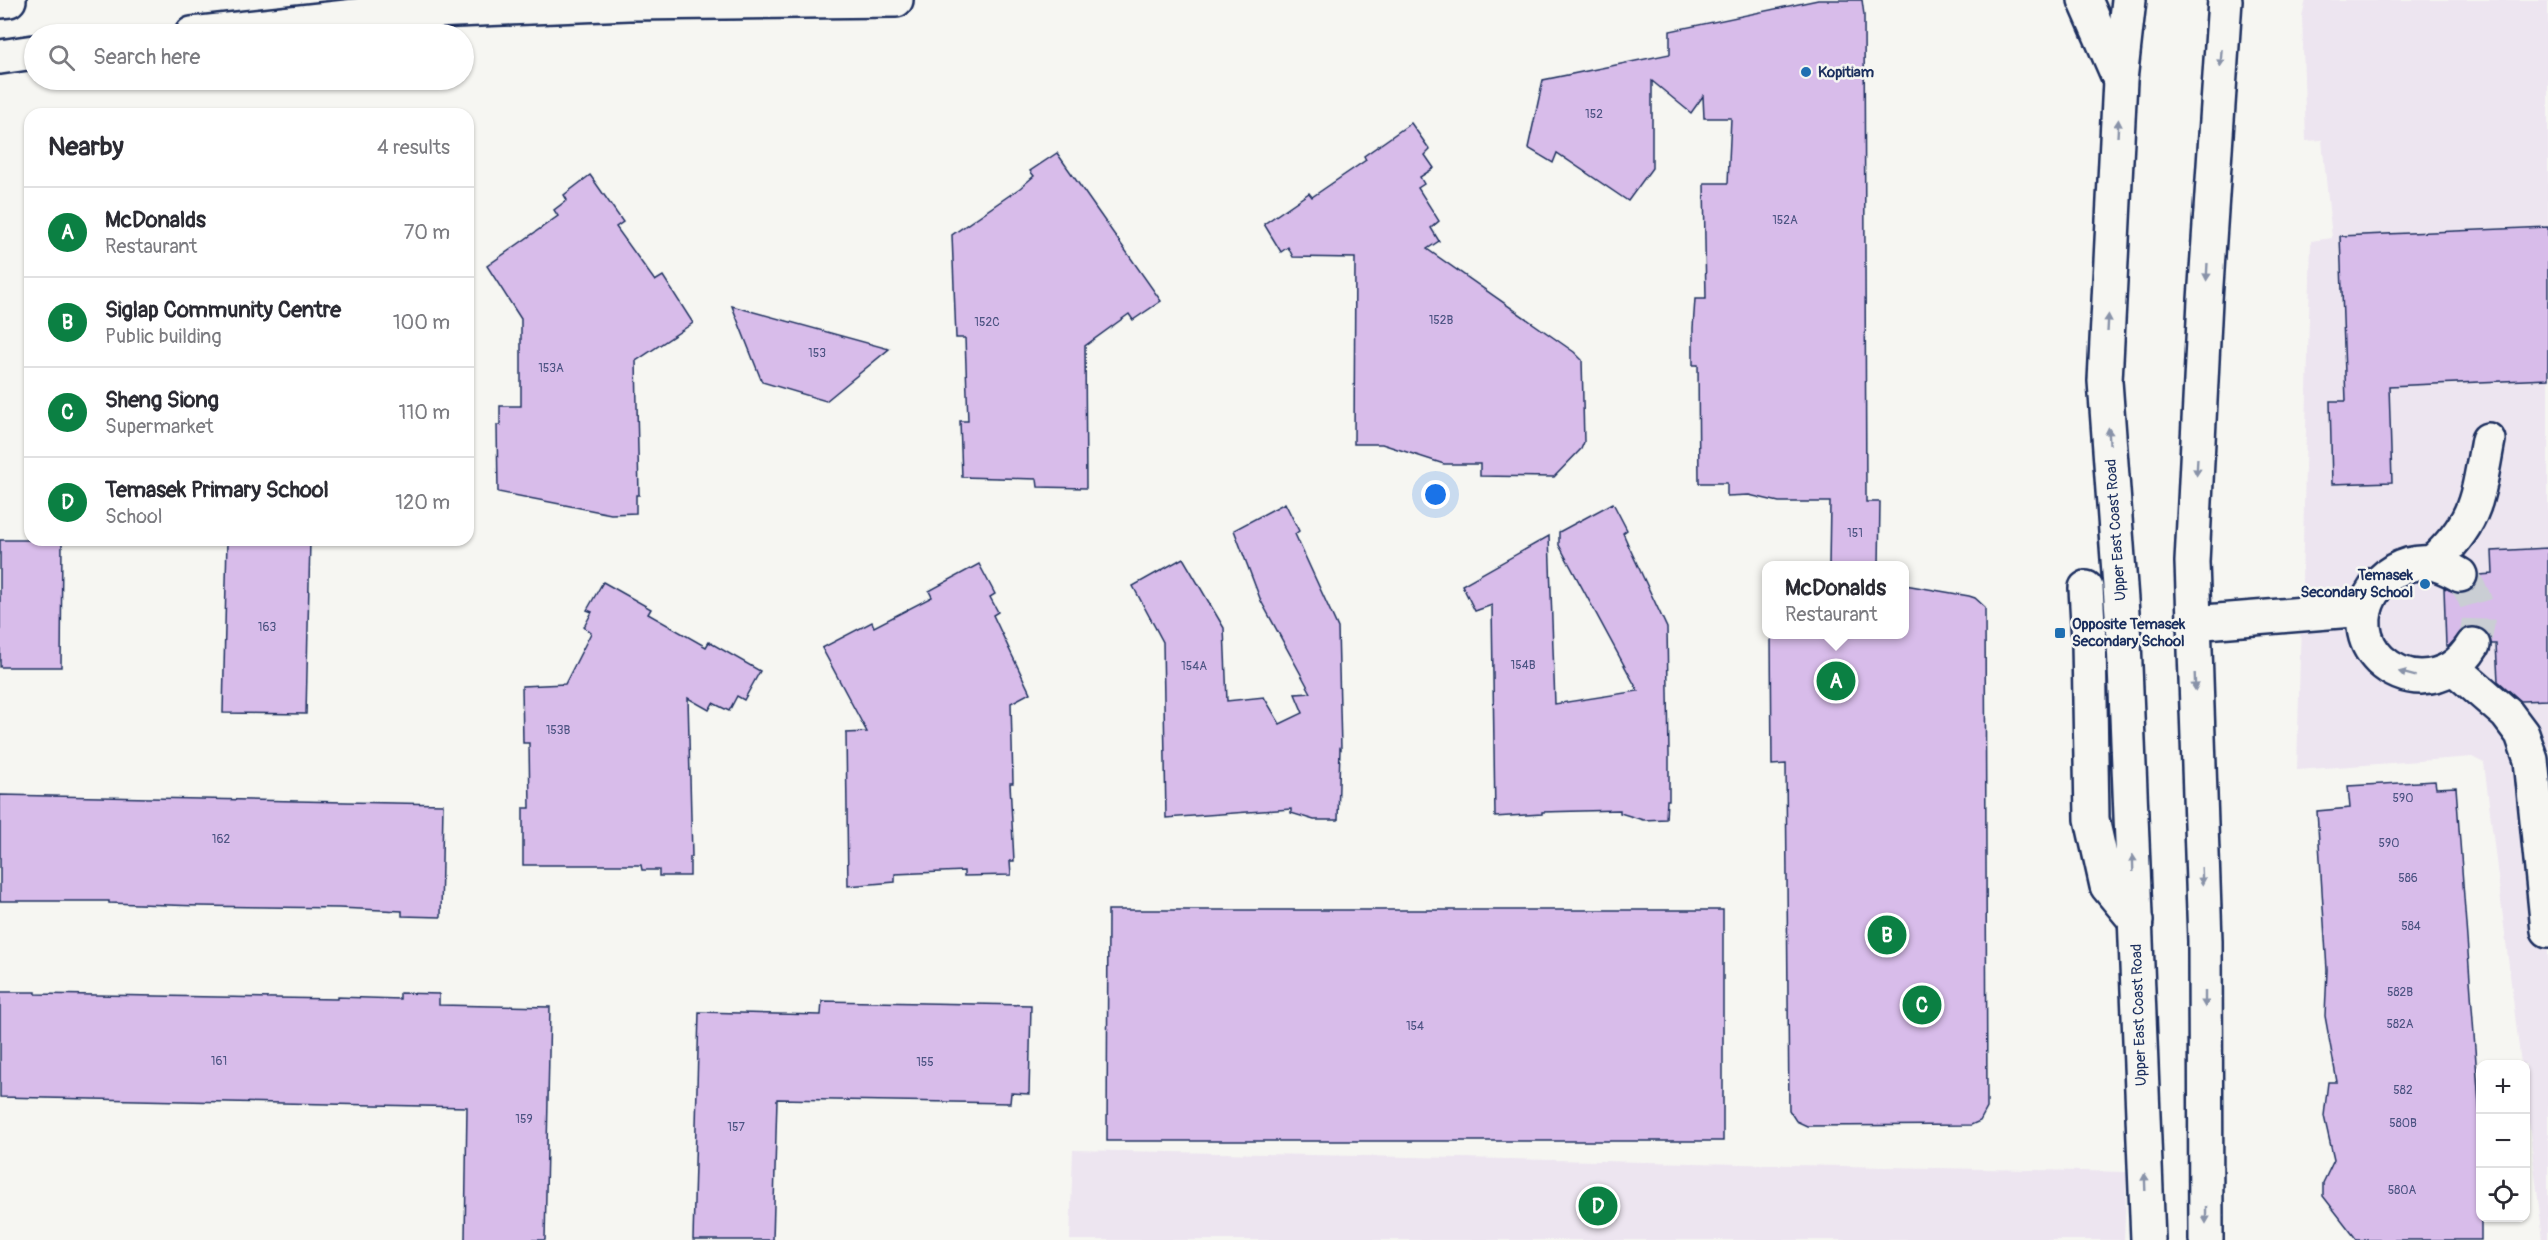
<!DOCTYPE html>
<html lang="en">
<head>
<meta charset="utf-8">
<style>
	body { margin:0; font-family:Pangolin,sans-serif; background:#f7f7f7; color:#2b2b33 }
	.controls { position:absolute; right:18px; bottom:18px; display:grid; overflow:hidden; border-radius:12px; box-shadow:0 2px 4px #0004 }
	.controls button { width:54px; height:54px; display:grid; place-items:center; padding:0; border:0; border-bottom:2px solid #e1e1e2; background:#fff; color:#2b2b33; font:30px sans-serif }
	.you { position:absolute; left:1436px; top:495px; width:21px; height:21px; margin:-15px; border:4px solid #fff; border-radius:50%; background:#1a73e8; box-shadow:0 0 0 9px #1a73e833 }
	.badge { display:grid; place-items:center; width:39px; height:39px; border-radius:50%; background:#0b8043; color:#fff; font-size:20px; font-weight:700 }
	.pin { position:absolute; translate:-50% -50%; border:3px solid #fff; box-shadow:0 2px 6px #0006 }
	.popup { position:absolute; left:1762px; top:561px; width:147px; height:78px; box-sizing:border-box; display:grid; place-content:center; border-radius:12px; background:#fff; filter:drop-shadow(0 2px 4px #0005); font-size:20px; white-space:nowrap; color:#7c7c81 }
	.popup b { font-size:22px; color:#2b2b33 }
	.popup::after { content:''; position:absolute; left:50%; top:100%; margin-left:-12px; border:12px solid transparent; border-top-color:#fff }
	.list { margin:0; padding:0; list-style:none }
	h2 { display:flex; justify-content:space-between; align-items:center; height:78px; margin:0; padding:0 24px; font-size:26px }
	h2 small { font-size:20px; font-weight:400; color:#7c7c81 }
	.list li { display:grid; grid-template-columns:39px 1fr auto; gap:18px; align-items:center; box-sizing:border-box; height:90px; padding:0 24px; border-top:2px solid #e1e1e2 }
	.list b { display:block; font-size:22px; white-space:nowrap }
	.list p { margin:0; font-size:20px; white-space:nowrap; color:#7c7c81 }
	.list em { font-size:20px; font-style:normal; color:#7c7c81 }
	.icon { flex:none; width:33px; height:33px; fill:none; stroke:currentColor; stroke-width:2; stroke-linecap:round; stroke-linejoin:round }
	.map { position:relative; flex:none; width:2548px; height:1240px; overflow:hidden }
	.search { position:absolute; background:#fff; box-shadow:0 2px 4px #0004; left:24px; top:24px; width:450px; height:66px; display:flex; align-items:center; gap:15px; box-sizing:border-box; padding:0 21px; border-radius:33px; color:#7c7c81; font-size:22px }
	.panel { position:absolute; background:#fff; box-shadow:0 2px 4px #0004; left:24px; top:108px; width:450px; height:438px; border-radius:18px }
	.map>svg:first-child { display:block }
</style>
</head>
<body>
<div class="map">
<svg width="2548" height="1240" viewBox="0 0 2548 1240">
	<rect width="100%" height="100%" fill="#f6f6f2"/>
	<filter id="ink" filterUnits="userSpaceOnUse"><feTurbulence type="fractalNoise" baseFrequency=".0167" numOctaves="2"/><feDisplacementMap in="SourceGraphic" scale="12" xChannelSelector="R" yChannelSelector="G"/><feConvolveMatrix kernelMatrix="1 2 1 2 8 2 1 2 1" color-interpolation-filters="sRGB"/></filter>
	<g filter="url(#ink)">
		<g fill="#ede5f0">
			<path d="M 2306,0 L 2548,0 L 2548,1240 L 2543,1240 L 2526,1098 L 2526,1064 L 2521,1064 L 2484,763 L 2472,757 L 2297,770 L 2311,241 L 2332,238 L 2322,140 L 2306,141 L 2302,16 Z"/>
			<path d="M 1073,1150 L 2127,1172 L 2124,1240 L 1070,1240 Z"/>
		</g>
		<g fill="#d8bcea" stroke="#1b2f5e" stroke-width="1.5">
			<path d="M 1818,0 L 1862,0 L 1864,15 L 1866,502 L 1880,502 L 1879,566 L 1829,566 L 1830,502 L 1779,502 L 1749,495 L 1727,496 L 1727,483 L 1699,483 L 1698,365 L 1693,365 L 1693,328 L 1695,299 L 1706,299 L 1704,183 L 1728,183 L 1731,118 L 1704,118 L 1703,96 L 1691,113 L 1652,81 L 1652,168 L 1628,201 L 1557,153 L 1553,163 L 1528,148 L 1543,80 L 1670,54 L 1670,31 Z"/>
			<path d="M 1411,123 L 1430,150 L 1425,155 L 1434,168 L 1420,177 L 1424,184 L 1418,188 L 1439,221 L 1431,228 L 1439,241 L 1427,249 L 1574,352 L 1582,360 L 1584,442 L 1581,449 L 1554,477 L 1480,476 L 1480,464 L 1444,464 L 1382,444 L 1354,444 L 1355,258 L 1293,257 L 1288,247 L 1281,252 L 1264,224 L 1309,193 L 1312,197 L 1366,160 L 1364,156 Z"/>
			<path d="M 1057,153 L 1161,301 L 1133,320 L 1129,314 L 1085,346 L 1086,488 L 1038,487 L 1037,479 L 962,477 L 960,421 L 968,421 L 965,338 L 956,338 L 952,235 L 1020,188 L 1034,176 L 1030,171 Z"/>
			<path d="M 590,175 L 623,222 L 616,227 L 655,281 L 663,276 L 693,323 L 636,361 L 639,495 L 636,495 L 636,513 L 611,514 L 498,492 L 497,425 L 500,425 L 500,406 L 521,406 L 521,319 L 487,266 L 558,216 L 554,210 L 567,200 L 564,195 Z"/>
			<path d="M 2548,227 L 2548,379 L 2389,386 L 2392,482 L 2332,484 L 2330,401 L 2346,401 L 2340,236 Z"/>
			<path d="M 732,306 L 889,349 L 826,401 L 762,382 Z"/>
			<path d="M 1285,503 L 1299,531 L 1295,534 L 1338,628 L 1341,749 L 1340,748 L 1338,820 L 1314,820 L 1291,813 L 1291,809 L 1166,818 L 1163,642 L 1133,586 L 1183,558 L 1224,628 L 1227,701 L 1264,697 L 1280,724 L 1303,713 L 1295,694 L 1311,693 L 1261,601 L 1234,530 Z"/>
			<path d="M 1613,503 L 1627,530 L 1623,533 L 1630,549 L 1667,628 L 1669,754 L 1669,800 L 1667,800 L 1666,819 L 1643,820 L 1620,813 L 1620,810 L 1542,812 L 1542,814 L 1495,817 L 1492,605 L 1475,611 L 1462,585 L 1549,536 L 1555,704 L 1638,691 L 1559,545 L 1559,532 Z"/>
			<path d="M 0,540 L 62,540 L 61,667 L 0,667 Z"/>
			<path d="M 227,540 L 310,540 L 306,714 L 223,713 Z"/>
			<path d="M 2548,548 L 2548,700 L 2521,701 L 2498,681 L 2496,644 L 2491,644 L 2489,636 L 2484,630 L 2475,626 L 2465,628 L 2449,646 L 2446,646 L 2444,588 L 2461,594 L 2469,591 L 2476,585 L 2479,575 L 2493,574 L 2492,551 Z"/>
			<path d="M 979,564 L 995,594 L 990,597 L 998,612 L 993,615 L 1030,693 L 1011,703 L 1013,783 L 1010,783 L 1014,861 L 1010,861 L 1011,875 L 964,876 L 964,871 L 895,874 L 895,882 L 848,886 L 846,733 L 867,732 L 822,648 L 872,622 L 874,627 L 932,597 L 929,591 Z"/>
			<path d="M 603,582 L 651,609 L 648,614 L 706,647 L 709,642 L 760,671 L 744,700 L 737,696 L 729,711 L 713,703 L 709,710 L 688,698 L 692,857 L 690,857 L 690,876 L 659,876 L 659,870 L 642,870 L 641,865 L 523,865 L 523,808 L 530,808 L 529,743 L 523,743 L 522,686 L 565,684 L 591,633 L 584,627 L 592,612 L 587,610 Z"/>
			<path d="M 1905,585 L 1969,596 L 1975,598 L 1985,607 L 1987,1108 L 1980,1121 L 1971,1125 L 1807,1126 L 1796,1121 L 1789,1110 L 1786,764 L 1772,765 L 1771,634 L 1905,634 Z"/>
			<path d="M 2435,781 L 2436,788 L 2456,787 L 2481,1131 L 2481,1240 L 2357,1240 L 2323,1196 L 2323,1183 L 2334,1160 L 2324,1116 L 2328,1082 L 2337,1082 L 2325,1016 L 2327,970 L 2317,811 L 2350,808 L 2348,786 Z"/>
			<path d="M 0,795 L 443,804 L 441,917 L 402,916 L 402,911 L 339,908 L 199,906 L 109,903 L 109,901 L 0,901 Z"/>
			<path d="M 1108,910 L 1723,910 L 1723,1141 L 1107,1141 Z"/>
			<path d="M 0,992 L 36,992 L 36,994 L 337,999 L 337,997 L 400,999 L 400,993 L 439,994 L 439,1005 L 550,1007 L 545,1240 L 465,1240 L 467,1107 L 0,1097 Z"/>
			<path d="M 822,1001 L 1031,1005 L 1029,1094 L 1011,1093 L 1010,1103 L 777,1099 L 773,1240 L 693,1240 L 699,1012 L 821,1015 Z"/>
		</g>
		<g fill="none" stroke-linecap="round" stroke-linejoin="round">
			<path stroke="#caced4" stroke-width="33" stroke-dasharray="33 16" stroke-linecap="butt" d="M 2460,575 C 2479,600 2483,615 2473,645"/>
			<defs>
				<g id="minor">
					<path d="M 2432,563 C 2478,521 2477,498 2488,440"/>
					<path d="M 2460,575 C 2451,570 2441,564 2430,563 C 2378,558 2341,621 2380,660 C 2392,671 2405,677 2421,677 C 2445,676 2461,665 2473,645"/>
					<path d="M 2086,588 L 2089,641 L 2092,819 L 2107,886 L 2136,921"/>
					<path d="M 2193,623 L 2365,609"/>
					<path d="M 2454,668 L 2507,714 L 2522,734 L 2531,760 L 2548,930"/>
				</g>
				<g id="major">
					<path d="M 2085,0 L 2119,78"/>
					<path d="M 2129,0 L 2120,80 L 2105,381 L 2124,641 L 2148,1240"/>
					<path d="M 0,1 L 9,0"/>
					<path d="M 192,34 L 383,13 L 629,3 L 896,0"/>
					<path d="M 0,57 L 34,52"/>
					<path d="M 2206,1240 L 2205,941 L 2192,562 L 2205,300 L 2225,0"/>
				</g>
			</defs>
			<use href="#minor" stroke="#1b2f5e" stroke-width="38"/>
			<use href="#major" stroke="#1b2f5e" stroke-width="38"/>
			<use href="#minor" stroke="#f6f6f2" stroke-width="33"/>
			<use href="#major" stroke="#f6f6f2" stroke-width="33"/>
		</g>
		<defs><path id="oneway-solid" d="M-6-.8H1V-3.2L6.5 0L1 3.2V.8H-6Z" transform="scale(1.5)"/></defs>
		<g fill="#8892a8">
			<use href="#oneway-solid" transform="translate(2221 58) rotate(94)"/>
			<use href="#oneway-solid" transform="translate(2118 128) rotate(-87)"/>
			<use href="#oneway-solid" transform="translate(2207 272) rotate(93)"/>
			<use href="#oneway-solid" transform="translate(2108 323) rotate(-87)"/>
			<use href="#oneway-solid" transform="translate(2109 436) rotate(-94)"/>
			<use href="#oneway-solid" transform="translate(2197 467) rotate(93)"/>
			<use href="#oneway-solid" transform="translate(2407 674) rotate(-165)"/>
			<use href="#oneway-solid" transform="translate(2195 682) rotate(88)"/>
			<use href="#oneway-solid" transform="translate(2133 863) rotate(-92)"/>
			<use href="#oneway-solid" transform="translate(2202 876) rotate(88)"/>
			<use href="#oneway-solid" transform="translate(2205 999) rotate(90)"/>
			<use href="#oneway-solid" transform="translate(2145 1182) rotate(-92)"/>
			<use href="#oneway-solid" transform="translate(2206 1215) rotate(90)"/>
		</g>
	</g>
	<g fill="#1f6fb2" stroke="#f6f6f2" stroke-width="2">
		<circle cx="1806" cy="72" r="6"/>
		<circle cx="2425" cy="584" r="6"/>
		<rect x="2054" y="627" width="12" height="12" rx="3"/>
	</g>
	<g text-anchor="middle" dominant-baseline="central" stroke-width="5" stroke-linejoin="round" paint-order="stroke">
		<g font-size="12" fill="#4a5281">
			<text x="1594" y="114">152</text>
			<text x="1785" y="220">152A</text>
			<text x="1441" y="320">152B</text>
			<text x="987" y="322">152C</text>
			<text x="817" y="353">153</text>
			<text x="551" y="368">153A</text>
			<text x="1855" y="533">151</text>
			<text x="267" y="627">163</text>
			<text x="1523" y="665">154B</text>
			<text x="1194" y="666">154A</text>
			<text x="558" y="730">153B</text>
			<text x="2403" y="798">590</text>
			<text x="221" y="839">162</text>
			<text x="2389" y="843">590</text>
			<text x="2408" y="878">586</text>
			<text x="2411" y="926">584</text>
			<text x="2400" y="992">582B</text>
			<text x="2400" y="1024">582A</text>
			<text x="1415" y="1026">154</text>
			<text x="219" y="1061">161</text>
			<text x="925" y="1062">155</text>
			<text x="2403" y="1090">582</text>
			<text x="524" y="1119">159</text>
			<text x="2403" y="1123">580B</text>
			<text x="736" y="1127">157</text>
			<text x="2402" y="1190">580A</text>
		</g>
		<g font-size="15" font-weight="bold" fill="#1b2f5e" stroke="#f6f6f2" text-anchor="start">
			<text x="1818" y="72">Kopitiam</text>
			<text x="2413" y="575" text-anchor="end">Temasek<tspan x="2413" dy="17">Secondary School</tspan></text>
			<text x="2072" y="624">Opposite Temasek<tspan x="2072" dy="17">Secondary School</tspan></text>
		</g>
		<g font-size="15" fill="#1b2f5e" stroke="#f6f6f2">
			<text transform="translate(2116 530) rotate(-94)">Upper East Coast Road</text>
			<text transform="translate(2139 1015) rotate(-92)">Upper East Coast Road</text>
		</g>
	</g>
</svg>
<div class="controls">
<button>+</button>
<button>−</button>
<button><svg class="icon" aria-label="locate" viewBox="0 0 24 24"><circle cx="12" cy="12" r="6"/><path d="M12 2v4M12 18v4M2 12h4M18 12h4"/></svg></button>
</div>
<div class="you"></div>
<div class="pin badge" style="left:1836px;top:681px">A</div>
<div class="popup"><b>McDonalds</b>Restaurant</div>
<div class="pin badge" style="left:1887px;top:935px">B</div>
<div class="pin badge" style="left:1922px;top:1005px">C</div>
<div class="pin badge" style="left:1598px;top:1206px">D</div>
<div class="search"><svg class="icon" aria-label="search" viewBox="0 0 24 24"><circle cx="10" cy="10" r="6"/><path d="M15 15l6 6"/></svg>Search here</div>
<section class="panel">
<h2>Nearby<small>4 results</small></h2>
<ul class="list">
<li><span class="badge">A</span><div><b>McDonalds</b><p>Restaurant</p></div><em>70 m</em></li>
<li><span class="badge">B</span><div><b>Siglap Community Centre</b><p>Public building</p></div><em>100 m</em></li>
<li><span class="badge">C</span><div><b>Sheng Siong</b><p>Supermarket</p></div><em>110 m</em></li>
<li><span class="badge">D</span><div><b>Temasek Primary School</b><p>School</p></div><em>120 m</em></li>
</ul>
</section>
</div>
</body>
</html>
